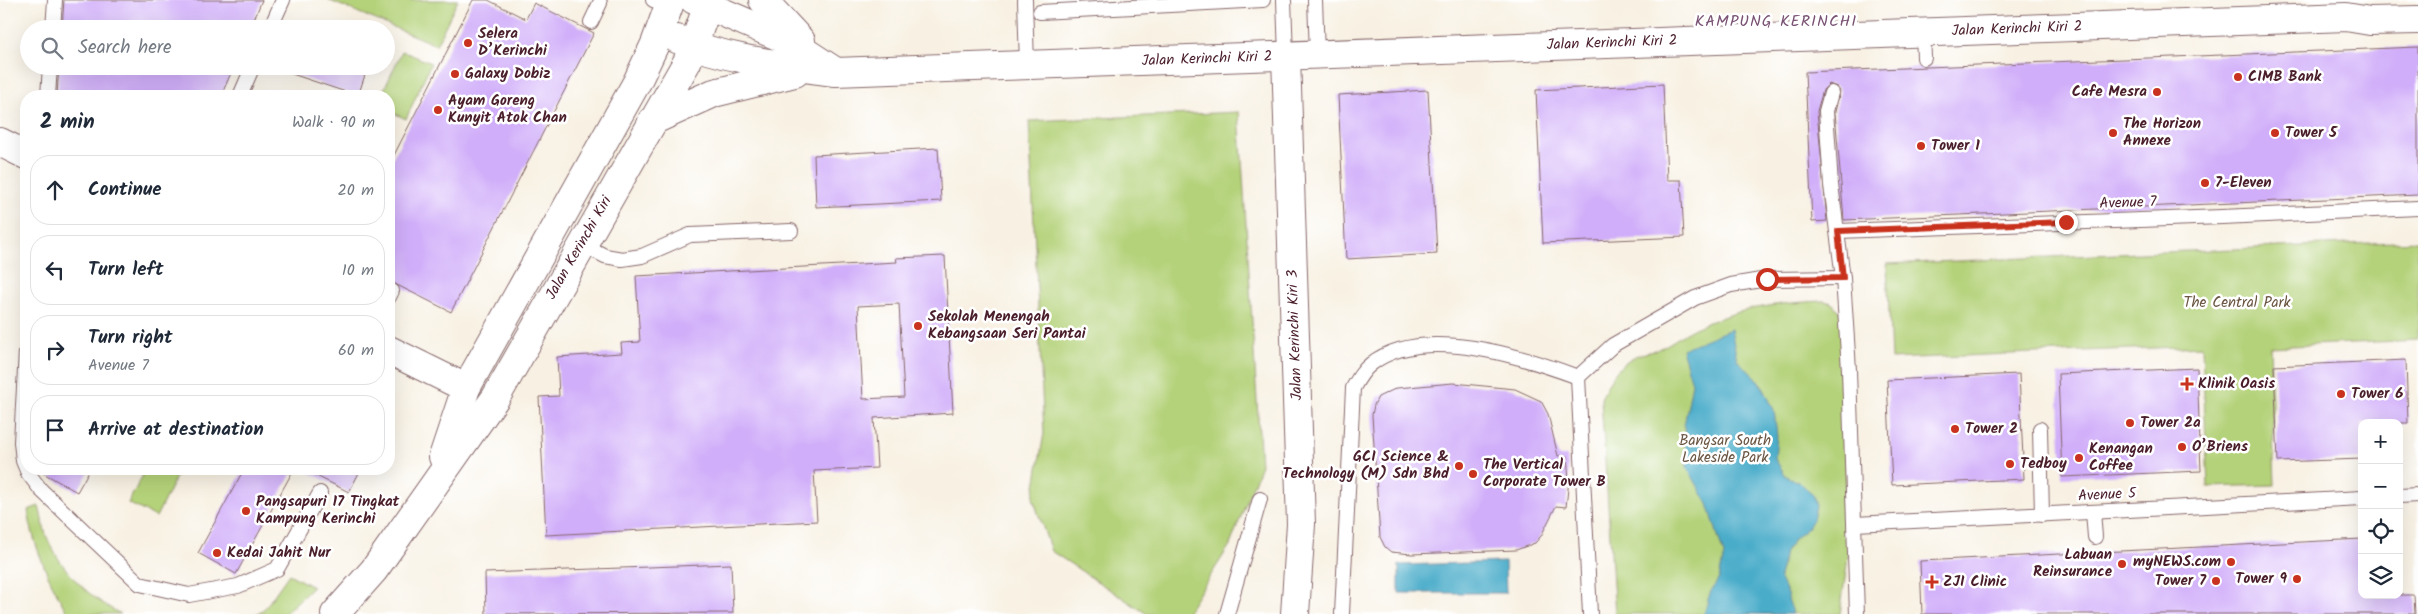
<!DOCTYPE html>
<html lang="en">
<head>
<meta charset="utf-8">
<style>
	body { margin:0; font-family:Kalam,sans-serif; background:#f6f6f7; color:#1f2937 }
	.controls { position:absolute; right:15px; bottom:15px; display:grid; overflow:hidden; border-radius:10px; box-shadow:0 5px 20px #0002 }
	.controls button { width:45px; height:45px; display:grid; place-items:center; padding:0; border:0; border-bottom:1px solid #e0e1e3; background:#fff; color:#1f2937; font:25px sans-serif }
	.stop { position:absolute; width:15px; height:15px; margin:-11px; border:4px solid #c8321e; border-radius:50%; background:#fff }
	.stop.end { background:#c8321e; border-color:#fff; box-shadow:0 1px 5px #0008 }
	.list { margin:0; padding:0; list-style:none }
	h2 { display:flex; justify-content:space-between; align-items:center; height:65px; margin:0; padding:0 20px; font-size:21px }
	h2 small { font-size:16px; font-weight:400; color:#747a83 }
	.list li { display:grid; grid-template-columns:32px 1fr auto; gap:15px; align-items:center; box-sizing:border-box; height:70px; margin:0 10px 10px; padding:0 10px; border:1px solid #e0e1e3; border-radius:20px }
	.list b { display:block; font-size:19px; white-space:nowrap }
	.list p { margin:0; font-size:16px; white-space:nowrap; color:#747a83 }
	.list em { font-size:16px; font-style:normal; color:#747a83 }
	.icon { flex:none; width:28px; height:28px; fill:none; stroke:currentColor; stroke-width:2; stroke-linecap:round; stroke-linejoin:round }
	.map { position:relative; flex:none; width:2418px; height:614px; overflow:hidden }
	.search { position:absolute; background:#fff; box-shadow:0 5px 20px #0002; left:20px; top:20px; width:375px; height:55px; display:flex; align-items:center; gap:12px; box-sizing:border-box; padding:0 18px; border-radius:28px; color:#747a83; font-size:19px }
	.panel { position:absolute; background:#fff; box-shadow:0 5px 20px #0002; left:20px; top:90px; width:375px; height:385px; border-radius:20px }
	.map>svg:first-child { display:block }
</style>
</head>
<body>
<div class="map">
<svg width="2418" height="614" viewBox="0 0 2418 614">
	<rect width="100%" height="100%" fill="#fff"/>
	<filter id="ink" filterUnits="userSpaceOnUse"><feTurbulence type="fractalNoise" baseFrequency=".02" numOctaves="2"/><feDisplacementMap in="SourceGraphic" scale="10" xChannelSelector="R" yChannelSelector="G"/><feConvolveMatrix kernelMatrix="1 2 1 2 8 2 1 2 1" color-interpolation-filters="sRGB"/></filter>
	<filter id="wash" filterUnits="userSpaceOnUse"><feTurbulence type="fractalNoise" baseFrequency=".0096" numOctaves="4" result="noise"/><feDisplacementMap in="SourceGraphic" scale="20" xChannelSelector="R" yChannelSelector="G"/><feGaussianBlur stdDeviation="1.12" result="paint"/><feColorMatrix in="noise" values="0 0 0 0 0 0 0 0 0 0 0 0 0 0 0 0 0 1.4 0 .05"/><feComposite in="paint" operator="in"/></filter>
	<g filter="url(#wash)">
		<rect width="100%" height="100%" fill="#f8f1e3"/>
		<g fill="#b4d279" stroke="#7f7852">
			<path d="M 328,0 L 458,0 L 436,45 Z"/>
			<path d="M 402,51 L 431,63 L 406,119 L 389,111 L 389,96 L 381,96 Z"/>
			<path d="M 1239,112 L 1261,465 L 1230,545 L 1186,614 L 1147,614 L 1051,551 L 1033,498 L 1044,433 L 1029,121 Z"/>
			<path d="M 2418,241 L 2418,340 L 2270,347 L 2275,485 L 2208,487 L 2202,346 L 1891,359 L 1887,264 Z"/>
			<path d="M 1824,301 L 1832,303 L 1843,316 L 1848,557 L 1840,614 L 1615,614 L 1601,399 C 1607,383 1617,366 1633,357 C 1640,353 1650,353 1658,349 C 1671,344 1682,334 1695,328 C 1739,308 1776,303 1824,301 Z"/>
			<path d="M 146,469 L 180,469 L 156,517 L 128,503 Z"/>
			<path d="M 39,506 C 42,518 44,532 50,544 C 65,574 91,599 121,614 L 68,614 C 50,582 33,547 28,510 Z"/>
			<path d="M 289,574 L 313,587 L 284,614 L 256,614 L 265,608 Z"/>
		</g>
		<g fill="#49acc9" stroke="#4a667a">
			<path d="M 1731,329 L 1737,360 L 1754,376 L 1764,389 L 1774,410 L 1777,436 L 1775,459 L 1786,476 L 1800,483 L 1813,494 L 1816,506 L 1813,519 L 1808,528 L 1795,538 L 1785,552 L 1779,577 L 1787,594 L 1792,614 L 1704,614 L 1710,593 L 1719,578 L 1724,555 L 1708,504 L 1687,467 L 1684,426 L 1692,383 L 1682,349 Z"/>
			<path d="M 1505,562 L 1506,593 L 1399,593 L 1399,565 Z"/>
		</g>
		<g id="blocks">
			<g fill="#d0aef9" fill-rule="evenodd">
				<path d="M 64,0 L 262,0 L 250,29 L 62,29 Z"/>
				<path d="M 473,0 L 488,0 L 526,19 L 534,3 L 594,33 L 451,312 L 389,281 L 389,165 Z"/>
				<path d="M 2418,47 L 2418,195 L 1844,220 L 1835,112 L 1840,91 L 1837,87 L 1829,84 L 1823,90 L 1817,111 L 1827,221 L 1812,222 L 1805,72 Z"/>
				<path d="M 59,66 L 234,66 L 221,96 L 57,96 Z"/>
				<path d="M 280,66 L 368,66 L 358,96 L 280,70 Z"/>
				<path d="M 1663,84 L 1667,180 L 1681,180 L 1684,237 L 1543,243 L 1536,90 Z"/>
				<path d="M 1428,90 L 1437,254 L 1346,259 L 1338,95 Z"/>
				<path d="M 938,148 L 941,201 L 816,207 L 814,155 Z"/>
				<path d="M 945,256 L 953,413 L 874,418 L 877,468 L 814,471 L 817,521 L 546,535 L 539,397 L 559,396 L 557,357 L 622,353 L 621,343 L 640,342 L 636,276 L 897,262 L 896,258 ZM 899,304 L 904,397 L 863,399 L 858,306 Z"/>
				<path d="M 2406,360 L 2408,423 L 2362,423 L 2362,459 L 2278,462 L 2274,366 Z"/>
				<path d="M 2197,368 L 2201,471 L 2062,477 L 2058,374 Z"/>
				<path d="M 2019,374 L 2024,479 L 1892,485 L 1887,380 Z"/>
				<path d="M 1453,383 L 1515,389 L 1541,401 L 1548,414 L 1558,456 L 1567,456 L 1569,480 L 1566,507 L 1556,506 L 1541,536 L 1535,543 L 1516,550 L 1412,554 L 1391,552 L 1385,547 L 1380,537 L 1372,415 L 1374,405 L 1378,397 L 1397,388 Z"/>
				<path d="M 36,469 L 90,469 L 77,492 Z"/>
				<path d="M 244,469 L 294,469 L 236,574 L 198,553 Z"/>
				<path d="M 302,469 L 361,469 L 349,492 Z"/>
				<path d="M 2362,539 L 2362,595 L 2414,595 L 2415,614 L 1922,614 L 1920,561 Z"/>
				<path d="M 731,564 L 733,613 L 486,614 L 485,573 Z"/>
			</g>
		</g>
	</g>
	<g filter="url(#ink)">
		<use href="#blocks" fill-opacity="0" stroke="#87686b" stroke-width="1"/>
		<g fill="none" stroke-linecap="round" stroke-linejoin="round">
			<defs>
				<g id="lane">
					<path d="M 653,0 L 670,5"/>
					<path d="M 1025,0 L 1027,65"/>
					<path d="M 1284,0 L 1286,56"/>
					<path d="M 1315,0 L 1317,54"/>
					<path d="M 1040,12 L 1263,0"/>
					<path d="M 591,22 L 600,3"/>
					<path d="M 53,29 L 55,0"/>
					<path d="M 270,29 L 283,0"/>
					<path d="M 1923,32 L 1924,58"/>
					<path d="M 1831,93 L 1826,111 L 1831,185 L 1843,278 L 1849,370 L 1857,614"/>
					<path d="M 48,96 L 50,66"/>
					<path d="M 240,96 L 253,66"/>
					<path d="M 1838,231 L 2222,217 L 2418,208"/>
					<path d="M 581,244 L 605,256 L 622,259 L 642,256 L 690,235 L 791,231"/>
					<path d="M 389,297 L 392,291"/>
					<path d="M 26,351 L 21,442 L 23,461 L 28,473 L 41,490 L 140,584 L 189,595 L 238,586 L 277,569 L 320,493"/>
					<path d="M 1578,377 L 1613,345 L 1695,298 L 1731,285 L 1767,279 L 1843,278"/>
					<path d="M 1578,377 L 1590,614"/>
					<path d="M 2040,429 L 2042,515"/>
					<path d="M 2399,496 L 2418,495"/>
					<path d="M 2093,512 L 2095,537"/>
					<path d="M 1855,524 L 2362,498"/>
					<path d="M 1227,614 L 1260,499"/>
					<path d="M 1342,614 L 1353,388 C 1358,379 1363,370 1371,364 C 1422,324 1524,357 1578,377"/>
				</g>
				<g id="street">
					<path d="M 1286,56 L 1301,524 L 1295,614"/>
					<path d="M 835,72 L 2346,17 L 2370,21 L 2418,20"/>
				</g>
				<g id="secondary">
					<path d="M 694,0 L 787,40 L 833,70"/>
					<path d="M 763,0 L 801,41"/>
					<path d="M 677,39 C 727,60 782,65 835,72"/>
					<path d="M 652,121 L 714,93 L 795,73"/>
					<path d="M 0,142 L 26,155"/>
					<path d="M 389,350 L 466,388"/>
					<path d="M 443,457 L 466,388 L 637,82 L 655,44 L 671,0"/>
					<path d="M 335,614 L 374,570 L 496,397 L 687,62 L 710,0"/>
				</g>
			</defs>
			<use href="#lane" stroke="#87686b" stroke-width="16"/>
			<use href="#street" stroke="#87686b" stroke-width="30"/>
			<use href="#secondary" stroke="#87686b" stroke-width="30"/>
			<use href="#lane" stroke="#fff" stroke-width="14"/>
			<use href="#street" stroke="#fff" stroke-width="28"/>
			<use href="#secondary" stroke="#fff" stroke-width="28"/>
		</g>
	</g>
	<g fill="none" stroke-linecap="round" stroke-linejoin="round" filter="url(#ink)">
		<path stroke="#c8321e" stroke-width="6" d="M 1767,279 L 1843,278 L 1838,231 L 2066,222"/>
	</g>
	<g fill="#c8321e" stroke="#fff" stroke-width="2">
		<circle cx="468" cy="43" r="5"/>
		<circle cx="455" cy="74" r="5"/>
		<circle cx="2238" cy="77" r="5"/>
		<circle cx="2157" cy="92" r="5"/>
		<circle cx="438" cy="110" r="5"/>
		<circle cx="2113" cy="133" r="5"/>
		<circle cx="2275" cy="133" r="5"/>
		<circle cx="1921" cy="146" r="5"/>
		<circle cx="2205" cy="183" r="5"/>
		<circle cx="918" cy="326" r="5"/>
		<path d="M2184.5 376.5h5v5h5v5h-5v5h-5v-5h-5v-5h5z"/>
		<circle cx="2341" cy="394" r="5"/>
		<circle cx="2130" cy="423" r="5"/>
		<circle cx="1955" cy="429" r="5"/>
		<circle cx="2182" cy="447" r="5"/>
		<circle cx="2079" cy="458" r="5"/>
		<circle cx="2010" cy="464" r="5"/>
		<circle cx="1459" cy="466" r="5"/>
		<circle cx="1473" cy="474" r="5"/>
		<circle cx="246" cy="511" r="5"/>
		<circle cx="217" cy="553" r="5"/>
		<circle cx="2231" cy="562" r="5"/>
		<circle cx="2122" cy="564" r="5"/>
		<circle cx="2297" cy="579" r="5"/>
		<circle cx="2216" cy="581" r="5"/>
		<path d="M1929.5 574.5h5v5h5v5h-5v5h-5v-5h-5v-5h5z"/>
	</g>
	<g text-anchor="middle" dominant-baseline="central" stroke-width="5" stroke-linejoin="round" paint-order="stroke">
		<g font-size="15" fill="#4a1f2b" stroke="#fff">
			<text transform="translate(2017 29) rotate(-2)">Jalan Kerinchi Kiri 2</text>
			<text transform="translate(1612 43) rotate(-2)">Jalan Kerinchi Kiri 2</text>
			<text transform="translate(1207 59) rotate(-2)">Jalan Kerinchi Kiri 2</text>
			<text transform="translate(2128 203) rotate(-2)">Avenue 7</text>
			<text transform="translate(579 248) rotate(-60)">Jalan Kerinchi Kiri</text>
			<text transform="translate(1295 335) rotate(-92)">Jalan Kerinchi Kiri 3</text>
			<text transform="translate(2107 495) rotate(-3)">Avenue 5</text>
		</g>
		<g font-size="15" font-weight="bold" fill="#4a1f2b" stroke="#fff" text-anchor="start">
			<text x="478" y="34">Selera<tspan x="478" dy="17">D’Kerinchi</tspan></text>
			<text x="465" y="74">Galaxy Dobiz</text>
			<text x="2248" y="77">CIMB Bank</text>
			<text x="2147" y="92" text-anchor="end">Cafe Mesra</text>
			<text x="448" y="101">Ayam Goreng<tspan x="448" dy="17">Kunyit Atok Chan</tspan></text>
			<text x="2123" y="124">The Horizon<tspan x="2123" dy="17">Annexe</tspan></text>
			<text x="2285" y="133">Tower 5</text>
			<text x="1931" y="146">Tower 1</text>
			<text x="2215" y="183">7-Eleven</text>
			<text x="928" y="317">Sekolah Menengah<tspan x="928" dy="17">Kebangsaan Seri Pantai</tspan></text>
			<text x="2198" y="384">Klinik Oasis</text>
			<text x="2351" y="394">Tower 6</text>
			<text x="2140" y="423">Tower 2a</text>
			<text x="1965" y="429">Tower 2</text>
			<text x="2192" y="447">O’Briens</text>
			<text x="2089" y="449">Kenangan<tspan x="2089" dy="17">Coffee</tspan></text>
			<text x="1449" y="457" text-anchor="end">GCI Science &amp;<tspan x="1449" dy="17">Technology (M) Sdn Bhd</tspan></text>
			<text x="2020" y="464">Tedboy</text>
			<text x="1483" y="465">The Vertical<tspan x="1483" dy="17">Corporate Tower B</tspan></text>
			<text x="256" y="502">Pangsapuri 17 Tingkat<tspan x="256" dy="17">Kampung Kerinchi</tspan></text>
			<text x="227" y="553">Kedai Jahit Nur</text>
			<text x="2112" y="555" text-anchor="end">Labuan<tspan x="2112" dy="17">Reinsurance</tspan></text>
			<text x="2221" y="562" text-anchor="end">myNEWS.com</text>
			<text x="2287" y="579" text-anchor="end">Tower 9</text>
			<text x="2206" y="581" text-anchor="end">Tower 7</text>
			<text x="1943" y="582">ZJI Clinic</text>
		</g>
		<g font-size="15" fill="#6a5542" stroke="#fff">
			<text x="2237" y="303">The Central Park</text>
			<text x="1725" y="441">Bangsar South<tspan x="1725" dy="17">Lakeside Park</tspan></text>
		</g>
		<g font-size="16" letter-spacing="1" fill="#795173" stroke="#fff">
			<text x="1776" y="21">KAMPUNG KERINCHI</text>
		</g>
	</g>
</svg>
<div class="controls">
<button>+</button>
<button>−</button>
<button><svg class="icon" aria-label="locate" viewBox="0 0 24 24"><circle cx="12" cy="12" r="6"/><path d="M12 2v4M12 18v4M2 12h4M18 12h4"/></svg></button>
<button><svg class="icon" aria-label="layers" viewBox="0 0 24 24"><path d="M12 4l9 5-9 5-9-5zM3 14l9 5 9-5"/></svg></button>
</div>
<div class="stop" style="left:1767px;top:279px"></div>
<div class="stop end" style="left:2066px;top:222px"></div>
<div class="search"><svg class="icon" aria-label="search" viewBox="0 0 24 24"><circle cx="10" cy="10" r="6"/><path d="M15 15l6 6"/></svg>Search here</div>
<section class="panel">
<h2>2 min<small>Walk · 90 m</small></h2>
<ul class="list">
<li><svg class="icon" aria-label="ahead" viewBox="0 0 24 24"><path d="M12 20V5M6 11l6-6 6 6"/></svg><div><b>Continue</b></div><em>20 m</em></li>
<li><svg class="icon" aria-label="left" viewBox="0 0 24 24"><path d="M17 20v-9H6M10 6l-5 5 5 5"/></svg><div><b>Turn left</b></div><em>10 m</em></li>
<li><svg class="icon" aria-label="right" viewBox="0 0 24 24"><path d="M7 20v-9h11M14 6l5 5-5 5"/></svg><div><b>Turn right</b><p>Avenue 7</p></div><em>60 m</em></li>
<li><svg class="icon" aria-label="arrive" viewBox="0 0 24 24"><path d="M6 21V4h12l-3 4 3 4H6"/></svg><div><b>Arrive at destination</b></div></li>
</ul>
</section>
</div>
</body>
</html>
